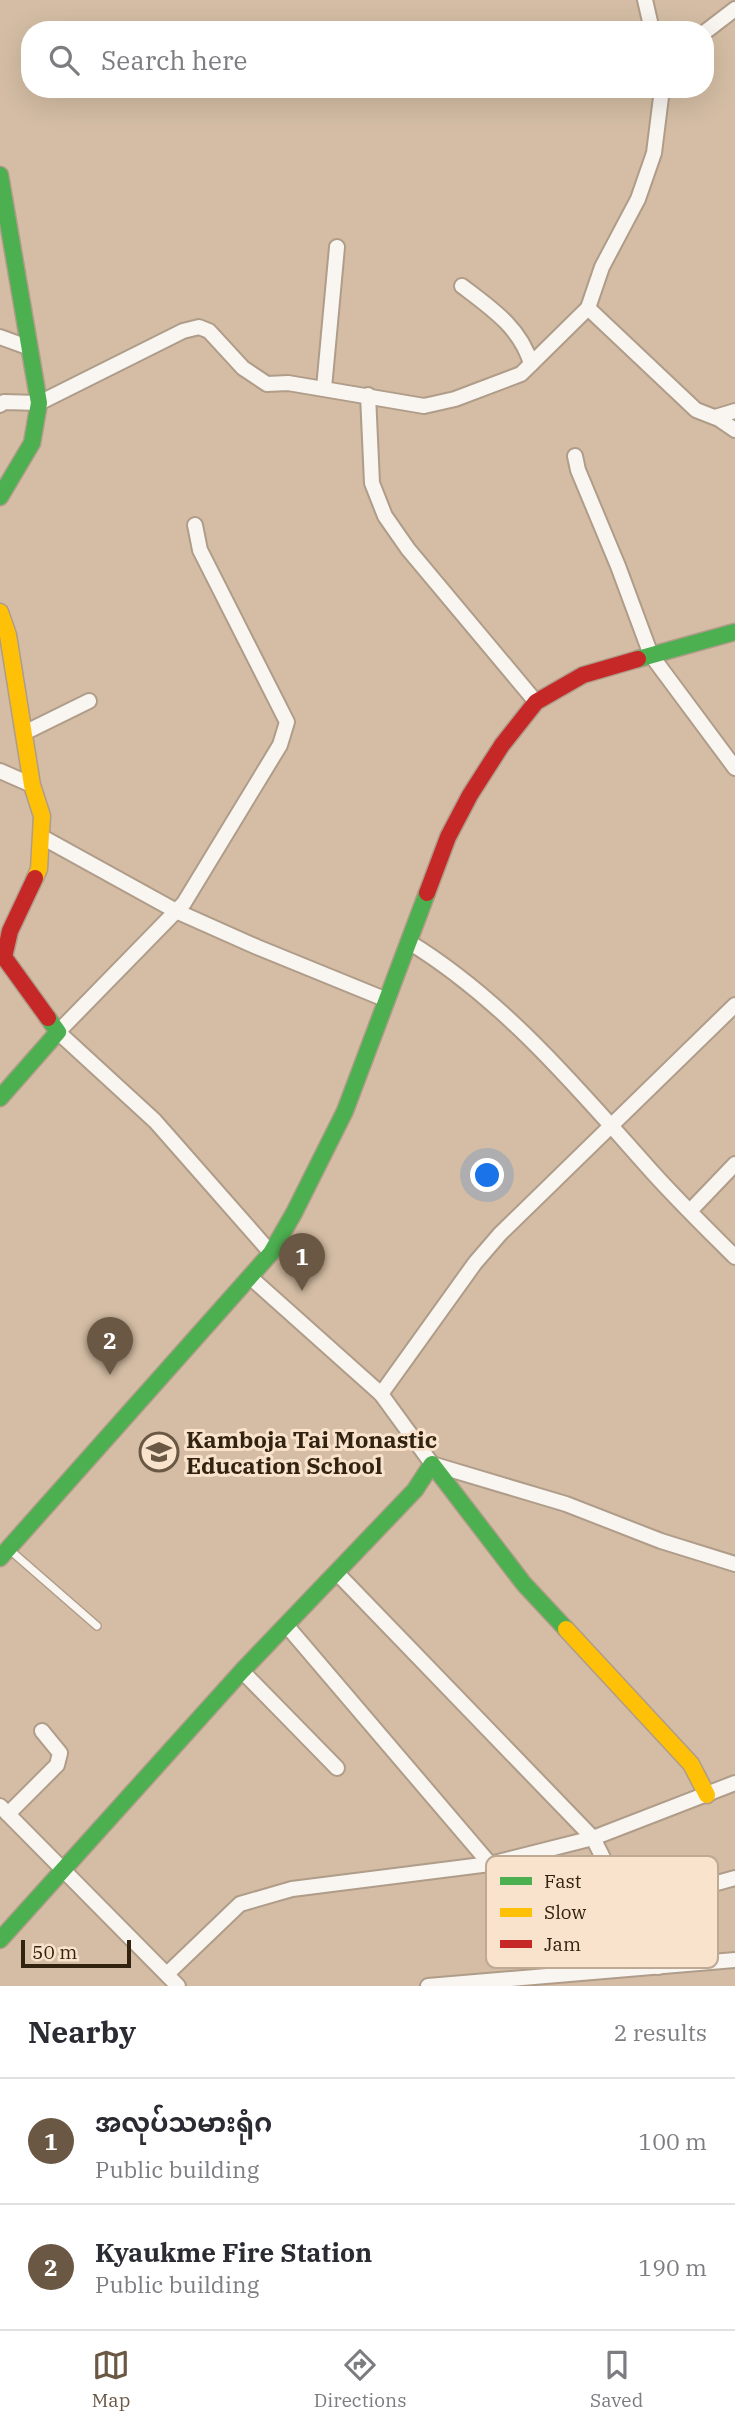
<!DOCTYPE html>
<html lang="en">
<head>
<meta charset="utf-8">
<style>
	body { margin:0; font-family:"IBM Plex Serif","Noto Sans Myanmar",serif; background:#f7f7f7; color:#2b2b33 }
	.scale { position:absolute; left:21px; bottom:18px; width:110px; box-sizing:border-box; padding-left:7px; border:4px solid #322210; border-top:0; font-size:19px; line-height:24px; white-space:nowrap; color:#322210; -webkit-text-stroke:5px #f9e3cc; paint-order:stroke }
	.you { position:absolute; left:488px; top:1176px; width:24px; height:24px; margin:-18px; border:5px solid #fff; border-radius:50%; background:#1a73e8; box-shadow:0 0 0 10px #1a73e833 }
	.badge { display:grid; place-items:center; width:46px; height:46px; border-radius:50%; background:#6b5844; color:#fff; font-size:23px; font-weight:700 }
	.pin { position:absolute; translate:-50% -58px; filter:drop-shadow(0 2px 4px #0008) }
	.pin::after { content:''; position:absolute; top:37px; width:24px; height:21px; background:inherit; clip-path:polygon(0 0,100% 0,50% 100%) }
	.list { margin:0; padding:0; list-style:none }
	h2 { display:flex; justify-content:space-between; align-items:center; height:91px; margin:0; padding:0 28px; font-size:30px }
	h2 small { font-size:23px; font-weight:400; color:#7c7c81 }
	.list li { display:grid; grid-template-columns:46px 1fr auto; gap:21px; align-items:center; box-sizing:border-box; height:126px; padding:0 28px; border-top:2px solid #e1e1e2 }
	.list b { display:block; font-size:26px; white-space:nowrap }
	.list p { margin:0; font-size:23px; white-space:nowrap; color:#7c7c81 }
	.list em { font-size:23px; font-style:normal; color:#7c7c81 }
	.icon { flex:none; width:38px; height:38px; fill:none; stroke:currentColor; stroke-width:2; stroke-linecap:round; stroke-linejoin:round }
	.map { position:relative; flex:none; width:735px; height:1986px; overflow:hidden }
	.search { position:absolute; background:#fff; box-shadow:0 7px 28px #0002; left:21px; right:21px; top:21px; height:77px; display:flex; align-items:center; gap:18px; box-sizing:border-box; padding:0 24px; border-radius:28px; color:#7c7c81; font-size:26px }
	.sheet { height:343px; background:#fff }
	nav { display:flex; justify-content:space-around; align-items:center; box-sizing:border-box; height:98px; border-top:2px solid #e1e1e2; background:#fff; font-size:19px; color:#7c7c81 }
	nav a { display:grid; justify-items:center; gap:4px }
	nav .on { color:#6b5844 }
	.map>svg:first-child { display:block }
</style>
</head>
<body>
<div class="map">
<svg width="735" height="1986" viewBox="0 0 735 1986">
	<rect width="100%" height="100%" fill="#d4bda4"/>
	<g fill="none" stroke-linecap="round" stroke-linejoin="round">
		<defs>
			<path id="lane" d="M 11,1551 L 97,1626"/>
			<g id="street">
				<path d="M 645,0 L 652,30"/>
				<path d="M 705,32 L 735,9"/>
				<path d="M 462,286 C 491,308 521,328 531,364"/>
				<path d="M 588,308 L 696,410 L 719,419 L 735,430"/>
				<path d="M 0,337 L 30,348"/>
				<path d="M 324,388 L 337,247"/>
				<path d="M 368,395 L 372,483 L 385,516 L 408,549 L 536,702"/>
				<path d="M 0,405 L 4,402 L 39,403 L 183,331 L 199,327 L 209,331 L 243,368 L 267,384 L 288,383 L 424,406 L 455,399 L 521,374 L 588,308 L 602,267 L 638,199 L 654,153 L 662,89"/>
				<path d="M 715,417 L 735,411"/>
				<path d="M 575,456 L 578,470 L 618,566 L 651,655 L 735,768"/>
				<path d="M 195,525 L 200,550 L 287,722 L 280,745 L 184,903 L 58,1032 L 155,1121 L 271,1253"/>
				<path d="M 24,733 L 89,701"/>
				<path d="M 0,771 L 32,785"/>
				<path d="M 42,837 L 176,911 L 257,947 L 387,1000"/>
				<path d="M 409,942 C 502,999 574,1084 646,1165 C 674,1197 705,1227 735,1257"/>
				<path d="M 690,1211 L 735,1164"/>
				<path d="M 250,1277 L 381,1394 L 432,1464 L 566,1504 L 661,1541 L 735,1564"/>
				<path d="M 381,1394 L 475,1263 L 500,1234 L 735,1005"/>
				<path d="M 337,1573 L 593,1838 L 658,1967"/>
				<path d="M 287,1626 L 490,1864"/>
				<path d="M 242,1671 L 337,1768"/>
				<path d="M 0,1806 L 178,1986"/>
				<path d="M 8,1814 L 57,1765 L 60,1753 L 42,1731"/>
				<path d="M 628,1908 L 735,1878"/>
				<path d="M 167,1974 L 240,1904 L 292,1889 L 490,1864 L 593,1838 L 735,1783"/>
				<path d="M 428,1986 L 735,1960"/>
			</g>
			<g id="fast">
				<path d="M 0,175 L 39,403 L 32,443 L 0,497"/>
				<path d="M 638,659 L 735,632"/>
				<path d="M 0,1098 L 58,1032 L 48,1018"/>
				<path d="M 0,1558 L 271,1253 L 294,1213 L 345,1111 L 427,893"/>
				<path d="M 0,1940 L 242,1671 L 415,1490 L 432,1464 L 524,1584 L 566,1629"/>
			</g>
			<g id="slow">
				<path d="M 0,612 L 8,635 L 32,785 L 42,816 L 39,869 L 35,878"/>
				<path d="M 566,1629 L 691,1764 L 707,1795"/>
			</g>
			<g id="jam">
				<path d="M 35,878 L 10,931 L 4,957 L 48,1018"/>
				<path d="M 427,893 L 448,837 L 470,795 L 502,745 L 536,702 L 583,675 L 638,659"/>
			</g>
		</defs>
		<use href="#lane" stroke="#af9c89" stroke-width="10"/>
		<use href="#street" stroke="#af9c89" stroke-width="18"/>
		<use href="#fast" stroke="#af9c89" stroke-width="19"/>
		<use href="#slow" stroke="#af9c89" stroke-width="19"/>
		<use href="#jam" stroke="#af9c89" stroke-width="19"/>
		<use href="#lane" stroke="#f9f5f1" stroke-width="7"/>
		<use href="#street" stroke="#f9f5f1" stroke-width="14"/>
		<use href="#fast" stroke="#4caf50" stroke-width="16"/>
		<use href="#slow" stroke="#ffc107" stroke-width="16"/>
		<use href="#jam" stroke="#c62828" stroke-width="16"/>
	</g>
	<defs>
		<symbol id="school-ring" viewBox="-11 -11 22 22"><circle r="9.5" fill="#f9e3cc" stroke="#6b5844" stroke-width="1.5"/><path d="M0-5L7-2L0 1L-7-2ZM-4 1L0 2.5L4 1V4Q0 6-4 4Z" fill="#6b5844"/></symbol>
	</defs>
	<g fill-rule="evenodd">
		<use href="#school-ring" x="137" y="1430" width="44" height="44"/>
	</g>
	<g text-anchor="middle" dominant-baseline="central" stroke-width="6" stroke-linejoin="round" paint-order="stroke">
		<g font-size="23" font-weight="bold" fill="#322210" stroke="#f9e3cc" text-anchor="start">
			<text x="186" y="1439">Kamboja Tai Monastic<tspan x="186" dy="26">Education School</tspan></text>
		</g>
	</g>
	<rect x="486" y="1856" width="232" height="112" rx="10" fill="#f9e3cc" stroke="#bda994" stroke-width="2"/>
	<rect x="500" y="1877" width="32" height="8" fill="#4caf50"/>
	<rect x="500" y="1908" width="32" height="9" fill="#ffc107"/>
	<rect x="500" y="1940" width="32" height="8" fill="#c62828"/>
	<g font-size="19" fill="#322210">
		<text x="544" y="1888">Fast</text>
		<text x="544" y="1919">Slow</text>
		<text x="544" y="1951">Jam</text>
	</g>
</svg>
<div class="scale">50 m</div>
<div class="you"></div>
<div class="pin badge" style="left:302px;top:1291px">1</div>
<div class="pin badge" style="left:110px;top:1375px">2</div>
<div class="search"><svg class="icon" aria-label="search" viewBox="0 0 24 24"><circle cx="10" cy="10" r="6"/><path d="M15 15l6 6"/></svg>Search here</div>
</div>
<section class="sheet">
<h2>Nearby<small>2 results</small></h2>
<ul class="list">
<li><span class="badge">1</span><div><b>အလုပ်သမားရုံဂ</b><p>Public building</p></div><em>100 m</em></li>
<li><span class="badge">2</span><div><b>Kyaukme Fire Station</b><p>Public building</p></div><em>190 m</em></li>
</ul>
</section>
<nav>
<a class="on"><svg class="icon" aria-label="map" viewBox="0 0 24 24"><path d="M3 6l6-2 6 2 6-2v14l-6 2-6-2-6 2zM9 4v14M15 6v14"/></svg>Map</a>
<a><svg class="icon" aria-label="directions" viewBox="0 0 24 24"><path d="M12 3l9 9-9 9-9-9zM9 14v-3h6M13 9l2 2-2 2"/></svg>Directions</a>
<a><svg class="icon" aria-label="saved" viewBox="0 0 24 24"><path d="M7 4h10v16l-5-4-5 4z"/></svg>Saved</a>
</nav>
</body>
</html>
